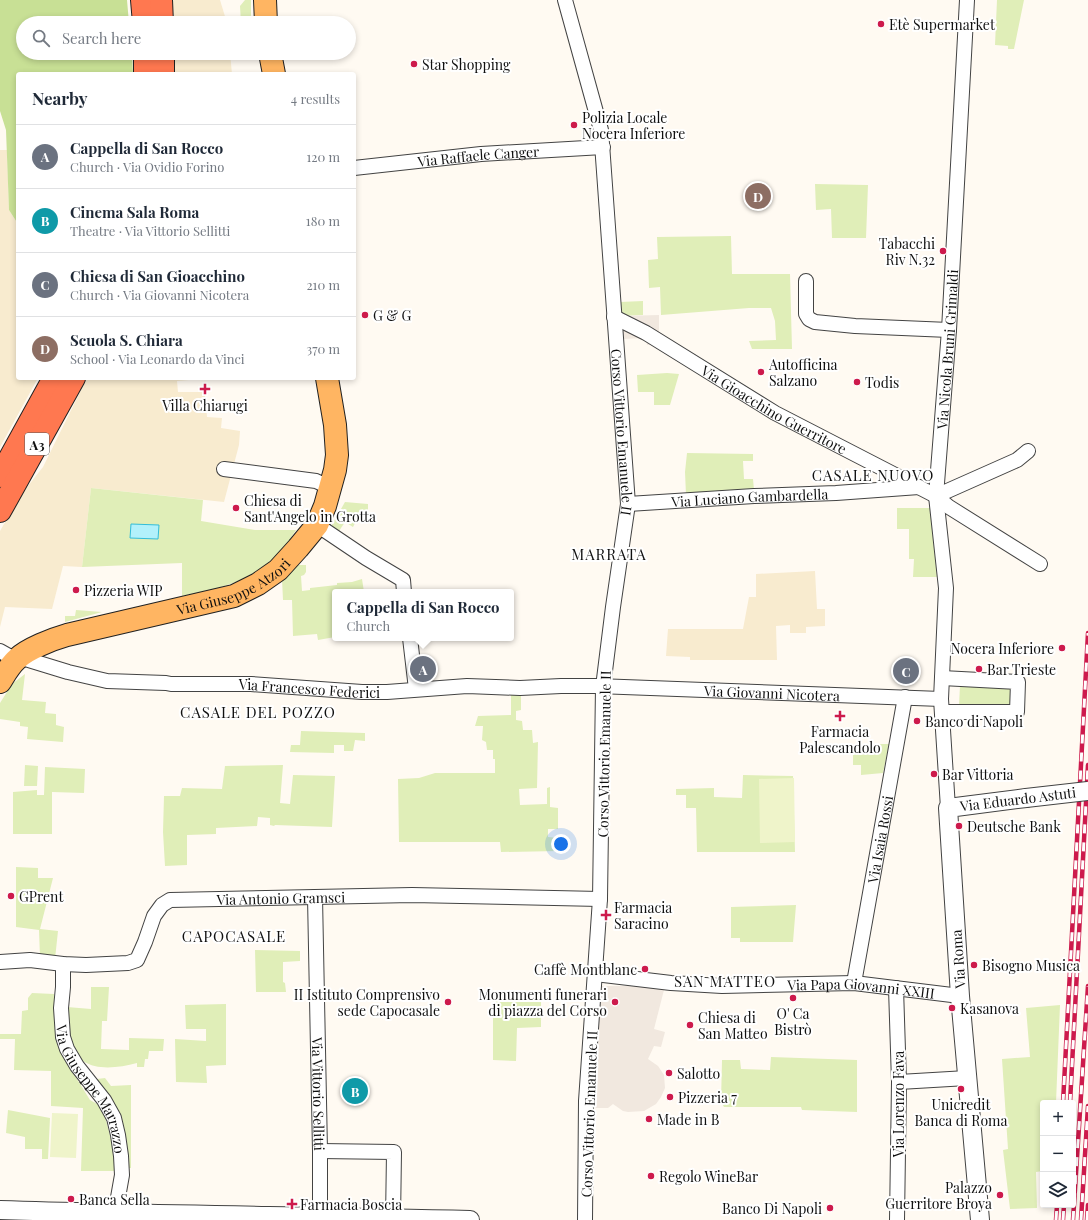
<!DOCTYPE html>
<html lang="en">
<head>
<meta charset="utf-8">
<style>
	body { margin:0; font-family:"Playfair Display",serif; background:#f6f6f7; color:#1f2937 }
	.controls { position:absolute; right:12px; bottom:12px; display:grid; overflow:hidden; border-radius:4px; box-shadow:0 2px 6px #0003 }
	.controls button { width:36px; height:36px; display:grid; place-items:center; padding:0; border:0; border-bottom:1px solid #e0e1e3; background:#fff; color:#1f2937; font:20px sans-serif }
	.you { position:absolute; left:561px; top:844px; width:14px; height:14px; margin:-10px; border:3px solid #fff; border-radius:50%; background:#1a73e8; box-shadow:0 0 0 6px #1a73e833 }
	.badge { display:grid; place-items:center; width:26px; height:26px; border-radius:50%; background:#cd1a4c; color:#fff; font-size:13px; font-weight:700 }
	.pin { position:absolute; translate:-50% -50%; border:2px solid #fff; box-shadow:0 1px 4px #0006 }
	.popup { position:absolute; left:332px; top:589px; width:182px; height:52px; box-sizing:border-box; display:grid; place-content:center; border-radius:4px; background:#fff; filter:drop-shadow(0 1px 3px #0005); font-size:13px; white-space:nowrap; color:#747a83 }
	.popup b { font-size:15px; color:#1f2937 }
	.popup::after { content:''; position:absolute; left:50%; top:100%; margin-left:-8px; border:8px solid transparent; border-top-color:#fff }
	.list { margin:0; padding:0; list-style:none }
	h2 { display:flex; justify-content:space-between; align-items:center; height:52px; margin:0; padding:0 16px; font-size:17px }
	h2 small { font-size:13px; font-weight:400; color:#747a83 }
	.list li { display:grid; grid-template-columns:26px 1fr auto; gap:12px; align-items:center; box-sizing:border-box; height:64px; padding:0 16px; border-top:1px solid #e0e1e3 }
	.list b { display:block; font-size:15px; white-space:nowrap }
	.list p { margin:0; font-size:13px; white-space:nowrap; color:#747a83 }
	.list em { font-size:13px; font-style:normal; color:#747a83 }
	.icon { flex:none; width:22px; height:22px; fill:none; stroke:currentColor; stroke-width:2; stroke-linecap:round; stroke-linejoin:round }
	.map { position:relative; flex:none; width:1088px; height:1220px; overflow:hidden }
	.search { position:absolute; background:#fff; box-shadow:0 2px 6px #0003; left:16px; top:16px; width:340px; height:44px; display:flex; align-items:center; gap:10px; box-sizing:border-box; padding:0 14px; border-radius:22px; color:#747a83; font-size:15px }
	.panel { position:absolute; background:#fff; box-shadow:0 2px 6px #0003; left:16px; top:72px; width:340px; height:308px; border-radius:4px }
	.map>svg:first-child { display:block }
</style>
</head>
<body>
<div class="map">
<svg width="1088" height="1220" viewBox="0 0 1088 1220">
	<rect width="100%" height="100%" fill="#fffaf2"/>
	<g fill="#f8ebcf">
		<path d="M 170,0 L 220,0 L 227,23 L 170,23 Z"/>
		<path d="M 171,53 L 230,53 L 232,74 L 172,74 Z"/>
		<path d="M 0,150 L 7,150 L 9,210 L 18,224 L 18,378 L 38,378 L 0,447 Z"/>
		<path d="M 87,378 L 189,378 L 189,380 L 177,381 L 178,392 L 202,392 L 202,396 L 205,396 L 207,417 L 222,418 L 221,428 L 240,431 L 239,445 L 224,502 L 91,488 L 82,567 L 63,566 L 52,609 L 5,607 L 0,627 L 0,531 L 20,496 L 43,467 Z"/>
		<path d="M 815,571 L 817,609 L 825,609 L 825,626 L 806,627 L 806,633 L 790,633 L 790,625 L 776,626 L 777,660 L 690,660 L 690,657 L 666,656 L 668,629 L 743,629 L 749,597 L 756,597 L 756,574 Z"/>
	</g>
	<g fill="#e0eeb8">
		<path d="M 245,0 L 251,0 L 251,23 L 241,23 L 240,6 Z"/>
		<path d="M 997,0 L 1024,0 L 1014,49 L 1008,49 L 1008,46 L 995,45 Z"/>
		<path d="M 815,184 L 868,185 L 866,238 L 832,238 L 831,209 L 816,210 Z"/>
		<path d="M 731,236 L 732,274 L 790,274 L 792,349 L 752,349 L 749,341 L 776,340 L 775,321 L 771,308 L 749,308 L 661,315 L 660,287 L 649,288 L 648,260 L 658,259 L 657,237 Z"/>
		<path d="M 643,301 L 643,315 L 622,316 L 620,302 Z"/>
		<path d="M 667,373 L 679,374 L 670,405 L 654,405 L 654,392 L 638,392 L 637,375 Z"/>
		<path d="M 687,453 L 753,454 L 753,461 L 743,461 L 744,479 L 753,479 L 754,490 L 686,495 L 685,472 Z"/>
		<path d="M 91,488 L 203,500 L 201,521 L 255,530 L 296,530 L 283,550 L 264,567 L 248,578 L 218,588 L 182,596 L 182,563 L 82,567 Z"/>
		<path d="M 345,502 L 368,504 L 368,523 L 358,517 L 353,527 L 345,522 L 337,534 L 329,530 Z"/>
		<path d="M 897,508 L 930,508 L 937,577 L 913,577 L 914,559 L 909,559 L 909,529 L 897,529 Z"/>
		<path d="M 295,565 L 306,565 L 306,572 L 304,575 L 301,576 L 302,591 L 310,590 L 310,588 L 337,585 L 337,583 L 352,582 L 362,579 L 364,592 L 335,592 L 335,637 L 318,640 L 317,634 L 293,636 L 292,600 L 283,600 L 282,579 Z"/>
		<path d="M 76,610 L 102,612 L 65,622 L 65,616 L 75,616 Z"/>
		<path d="M 25,674 L 22,700 L 46,702 L 45,713 L 56,714 L 56,725 L 64,727 L 63,742 L 27,739 L 28,727 L 20,726 L 20,722 L 0,719 L 0,703 L 12,684 Z"/>
		<path d="M 960,686 L 1013,689 L 1012,709 L 959,706 Z"/>
		<path d="M 511,693 L 521,693 L 521,710 L 516,711 L 516,720 L 522,721 L 523,730 L 532,730 L 533,743 L 538,742 L 537,788 L 519,789 L 520,805 L 547,804 L 547,788 L 550,787 L 550,807 L 558,808 L 558,829 L 548,829 L 548,837 L 559,838 L 559,851 L 501,852 L 500,842 L 399,842 L 398,779 L 419,778 L 435,773 L 495,773 L 495,759 L 493,759 L 493,750 L 487,750 L 486,742 L 482,740 L 483,726 L 475,726 L 478,716 L 511,715 Z"/>
		<path d="M 301,731 L 365,733 L 365,741 L 355,740 L 353,751 L 344,751 L 344,745 L 334,745 L 334,753 L 290,752 L 291,745 L 300,745 Z"/>
		<path d="M 880,744 L 889,744 L 883,773 L 861,775 L 861,765 L 853,765 L 853,750 L 879,751 Z"/>
		<path d="M 25,765 L 38,766 L 37,786 L 24,786 Z"/>
		<path d="M 283,765 L 280,803 L 290,804 L 293,775 L 335,776 L 332,827 L 275,825 L 274,826 L 270,825 L 270,818 L 258,817 L 257,826 L 216,828 L 216,834 L 187,835 L 187,865 L 165,866 L 163,832 L 164,796 L 180,796 L 182,788 L 222,789 L 225,766 Z"/>
		<path d="M 45,767 L 85,769 L 84,793 L 52,792 L 52,834 L 13,834 L 13,792 L 37,790 L 37,795 L 44,795 Z"/>
		<path d="M 743,775 L 793,776 L 795,852 L 697,852 L 696,808 L 686,808 L 686,795 L 676,795 L 676,789 L 714,788 L 714,797 L 742,798 Z"/>
		<path d="M 16,867 L 38,868 L 38,878 L 53,878 L 40,929 L 58,931 L 55,959 L 40,957 L 39,930 L 16,927 Z"/>
		<path d="M 796,905 L 793,942 L 740,942 L 740,938 L 731,938 L 731,907 Z"/>
		<path d="M 255,950 L 300,951 L 300,961 L 283,962 L 283,982 L 285,983 L 286,992 L 256,992 Z"/>
		<path d="M 91,987 L 109,987 L 107,1021 L 102,1021 L 101,1049 L 129,1050 L 129,1038 L 164,1039 L 163,1051 L 149,1051 L 148,1059 L 145,1059 L 144,1067 L 137,1067 L 137,1063 C 110,1070 77,1073 68,1038 C 66,1029 68,1017 67,1007 L 91,1009 Z"/>
		<path d="M 32,993 L 54,994 L 55,1029 L 62,1055 L 90,1100 L 99,1105 L 106,1120 L 115,1155 L 114,1171 L 81,1171 L 83,1108 L 51,1106 L 51,1071 L 14,1070 L 15,1039 L 0,1039 L 0,1046 L 0,1034 L 21,1034 L 22,1011 L 28,1010 L 28,998 Z"/>
		<path d="M 493,999 L 499,1002 L 541,1002 L 541,1027 L 517,1028 L 516,1061 L 493,1060 Z"/>
		<path d="M 226,1004 L 226,1065 L 206,1066 L 207,1083 L 176,1082 L 175,1039 L 206,1041 L 206,1029 L 186,1029 L 185,1005 Z"/>
		<path d="M 1060,1005 L 1056,1103 L 1043,1103 L 1043,1171 L 1036,1172 L 1037,1208 L 1010,1209 L 1003,1150 L 1008,1149 L 1002,1059 L 1030,1057 L 1026,1008 Z"/>
		<path d="M 771,1057 L 857,1060 L 857,1112 L 802,1110 L 801,1107 L 724,1107 L 721,1102 L 722,1060 L 740,1060 L 741,1069 L 770,1070 Z"/>
		<path d="M 105,1078 L 111,1086 L 131,1085 L 131,1168 L 122,1168 L 118,1135 L 89,1080 Z"/>
		<path d="M 8,1110 L 50,1118 L 48,1159 L 42,1159 L 42,1149 L 25,1149 L 25,1137 L 6,1133 Z"/>
	</g>
	<path fill="#c8e095" d="M 0,0 L 127,0 L 129,23 L 23,23 L 23,53 L 132,53 L 133,74 L 18,74 L 18,224 L 9,210 L 6,130 L 0,111 Z"/>
	<g fill="#eff4ca">
		<path d="M 794,778 L 795,842 L 760,843 L 759,779 Z"/>
		<path d="M 52,1113 L 78,1114 L 76,1158 L 50,1157 Z"/>
	</g>
	<g fill="#f1e8df">
		<path d="M 659,315 L 659,337 L 653,344 L 647,345 L 646,338 L 622,339 L 622,316 Z"/>
		<path d="M 598,986 L 665,986 L 654,1029 L 665,1032 L 661,1047 L 654,1046 L 648,1059 L 658,1066 L 664,1075 L 665,1088 L 661,1097 L 656,1104 L 644,1111 L 628,1112 L 623,1111 L 613,1104 L 608,1108 L 590,1108 Z"/>
	</g>
	<path fill="#b2f1fb" stroke="#32bdd9" d="M 131,524 L 159,525 L 158,539 L 130,538 Z"/>
	<g fill="none" stroke-linecap="round" stroke-linejoin="round">
		<defs>
			<g id="minor">
				<path id="s1" d="M 565,0 L 601,130 L 628,504 L 613,607 L 603,687 L 600,899 L 586,1101 L 585,1220"/>
				<path id="s2" d="M 354,168 L 481,154 L 603,147"/>
				<path d="M 806,281 L 806,314 L 809,319 L 815,322 L 855,326 L 949,330"/>
				<path id="s3" d="M 614,317 L 646,333 L 775,413 L 936,496 L 949,507 L 1040,564"/>
				<path d="M 224,469 L 316,481 L 331,488"/>
				<path d="M 936,496 L 1017,460 L 1028,451"/>
				<path id="s4" d="M 628,504 L 754,496 L 836,493 L 919,487"/>
				<path d="M 317,525 L 366,558 L 403,580 L 404,592"/>
				<path d="M 410,638 L 416,689"/>
				<path d="M 0,651 L 16,660"/>
				<path id="s5" d="M 19,657 L 68,672 L 107,681 L 166,683 L 171,684 L 251,684 L 362,692 L 387,692 L 467,686 L 520,688 L 561,686 L 597,686 L 941,699"/>
				<path d="M 942,712 L 1017,712 L 1018,682 L 942,678"/>
				<path id="s6" d="M 948,808 L 941,699 L 946,588 L 936,496 L 949,330 L 967,0"/>
				<path id="s7" d="M 315,897 L 320,1151 L 320,1220"/>
				<path id="s8" d="M 0,962 L 30,960 L 63,964 L 86,965 L 128,963 L 137,960 L 145,942 L 154,916 L 162,905 L 170,900 L 412,895 L 600,899"/>
				<path id="s9" d="M 63,964 L 63,987 L 61,1008 L 63,1037 L 67,1049 L 77,1066 L 104,1100 L 114,1118 L 118,1135 L 121,1156 L 122,1175 L 114,1220"/>
				<path id="s10" d="M 595,974 L 671,983 L 722,986 L 854,983 L 960,996"/>
				<path id="s11" d="M 854,983 L 905,697"/>
				<path d="M 896,988 L 899,1082 L 897,1220"/>
				<path d="M 899,1082 L 967,1078"/>
				<path d="M 320,1151 L 394,1152 L 393,1220"/>
			</g>
			<g id="tertiary">
				<path d="M 0,1210 C 157,1215 313,1216 470,1220"/>
				<path d="M 980,1220 L 960,996 L 948,808 L 1026,798"/>
			</g>
			<g id="primary">
				<path d="M 265,0 L 266,23"/>
				<path d="M 270,53 L 274,74"/>
				<path id="s12" d="M 0,682 C 5,674 10,665 17,659 C 27,649 53,639 67,635 L 234,596 L 258,584 L 278,570 L 298,548 L 317,525 L 325,506 L 335,470 L 337,455 L 335,425 L 327,378"/>
			</g>
			<g id="motorway">
				<path d="M 142,0 L 144,23"/>
				<path d="M 161,0 L 162,23"/>
				<path d="M 145,53 L 145,74"/>
				<path d="M 163,53 L 163,74"/>
				<path d="M 0,476 L 54,378"/>
				<path d="M 0,511 L 74,378"/>
			</g>
		</defs>
		<use href="#minor" stroke="#434343" stroke-width="16"/>
		<use href="#tertiary" stroke="#434343" stroke-width="20"/>
		<use href="#primary" stroke="#212121" stroke-width="24"/>
		<use href="#motorway" stroke="#212121" stroke-width="24"/>
		<use href="#minor" stroke="#fff" stroke-width="14"/>
		<use href="#tertiary" stroke="#fff" stroke-width="18"/>
		<use href="#primary" stroke="#ffb562" stroke-width="22"/>
		<use href="#motorway" stroke="#ff7850" stroke-width="22"/>
		<defs>
			<g id="rail">
				<path d="M 1063,1103 L 1088,633"/>
				<path d="M 1070,1103 L 1088,765"/>
				<path d="M 1056,1220 L 1057,1205"/>
				<path d="M 1063,1220 L 1064,1205"/>
				<path d="M 1073,1220 L 1088,986"/>
				<path d="M 1081,1220 L 1088,1106"/>
				<path d="M 1087,1220 L 1088,1205"/>
			</g>
		</defs>
		<use href="#rail" stroke="#cd1a4c" stroke-width="4.5"/>
		<use href="#rail" stroke="#fff" stroke-width="3" stroke-dasharray="9" stroke-linecap="butt"/>
		<defs>
			<path id="tertiary-bridge" d="M 1026,798 L 1088,791"/>
		</defs>
		<use href="#tertiary-bridge" stroke="#434343" stroke-width="20" stroke-linecap="butt"/>
		<use href="#tertiary-bridge" stroke="#fff" stroke-width="18"/>
	</g>
	<g fill="#cd1a4c" stroke="#fff" stroke-width="1.5">
		<circle cx="881" cy="24" r="4"/>
		<circle cx="414" cy="64" r="4"/>
		<circle cx="574" cy="125" r="4"/>
		<circle cx="943" cy="251" r="4"/>
		<circle cx="365" cy="315" r="4"/>
		<circle cx="761" cy="372" r="4"/>
		<circle cx="857" cy="382" r="4"/>
		<path d="M203 383h4v4h4v4h-4v4h-4v-4h-4v-4h4z"/>
		<circle cx="236" cy="508" r="4"/>
		<circle cx="76" cy="590" r="4"/>
		<circle cx="1062" cy="648" r="4"/>
		<circle cx="979" cy="669" r="4"/>
		<path d="M838 710h4v4h4v4h-4v4h-4v-4h-4v-4h4z"/>
		<circle cx="917" cy="721" r="4"/>
		<circle cx="934" cy="774" r="4"/>
		<circle cx="959" cy="826" r="4"/>
		<circle cx="11" cy="896" r="4"/>
		<path d="M604 909h4v4h4v4h-4v4h-4v-4h-4v-4h4z"/>
		<circle cx="974" cy="965" r="4"/>
		<circle cx="645" cy="969" r="4"/>
		<circle cx="793" cy="998" r="4"/>
		<circle cx="448" cy="1002" r="4"/>
		<circle cx="615" cy="1002" r="4"/>
		<circle cx="952" cy="1008" r="4"/>
		<circle cx="690" cy="1025" r="4"/>
		<circle cx="669" cy="1073" r="4"/>
		<circle cx="961" cy="1089" r="4"/>
		<circle cx="670" cy="1097" r="4"/>
		<circle cx="649" cy="1119" r="4"/>
		<circle cx="651" cy="1176" r="4"/>
		<circle cx="1000" cy="1195" r="4"/>
		<circle cx="71" cy="1199" r="4"/>
		<path d="M290 1198h4v4h4v4h-4v4h-4v-4h-4v-4h4z"/>
		<circle cx="830" cy="1208" r="4"/>
	</g>
	<g text-anchor="middle" dominant-baseline="central" stroke-width="4" stroke-linejoin="round" paint-order="stroke">
		<rect fill="#fff" stroke="#585858" stroke-width="1" x="25" y="433" width="24" height="22" rx="3"/>
		<g font-size="13" font-weight="bold" fill="#101010">
			<text x="37" y="444">A3</text>
		</g>
		<g font-size="14" fill="#101010" stroke="#fff" text-anchor="start">
			<text x="889" y="24">Etè Supermarket</text>
			<text x="422" y="64">Star Shopping</text>
			<text x="582" y="117">Polizia Locale<tspan x="582" dy="16">Nocera Inferiore</tspan></text>
			<text x="935" y="243" text-anchor="end">Tabacchi<tspan x="935" dy="16">Riv N.32</tspan></text>
			<text x="373" y="315">G &amp; G</text>
			<text x="769" y="364">Autofficina<tspan x="769" dy="16">Salzano</tspan></text>
			<text x="865" y="382">Todis</text>
			<text x="205" y="405" text-anchor="middle">Villa Chiarugi</text>
			<text x="244" y="500">Chiesa di<tspan x="244" dy="16">Sant'Angelo in Grotta</tspan></text>
			<text x="84" y="590">Pizzeria WIP</text>
			<text x="1054" y="648" text-anchor="end">Nocera Inferiore</text>
			<text x="987" y="669">Bar Trieste</text>
			<text x="925" y="721">Banco di Napoli</text>
			<text x="840" y="731" text-anchor="middle">Farmacia<tspan x="840" dy="16">Palescandolo</tspan></text>
			<text x="942" y="774">Bar Vittoria</text>
			<text x="967" y="826">Deutsche Bank</text>
			<text x="19" y="896">GPrent</text>
			<text x="614" y="907">Farmacia<tspan x="614" dy="16">Saracino</tspan></text>
			<text x="982" y="965">Bisogno Musica</text>
			<text x="637" y="969" text-anchor="end">Caffè Montblanc</text>
			<text x="440" y="994" text-anchor="end">II Istituto Comprensivo<tspan x="440" dy="16">sede Capocasale</tspan></text>
			<text x="607" y="994" text-anchor="end">Monumenti funerari<tspan x="607" dy="16">di piazza del Corso</tspan></text>
			<text x="960" y="1008">Kasanova</text>
			<text x="793" y="1013" text-anchor="middle">O' Ca<tspan x="793" dy="16">Bistrò</tspan></text>
			<text x="698" y="1017">Chiesa di<tspan x="698" dy="16">San Matteo</tspan></text>
			<text x="677" y="1073">Salotto</text>
			<text x="678" y="1097">Pizzeria 7</text>
			<text x="961" y="1104" text-anchor="middle">Unicredit<tspan x="961" dy="16">Banca di Roma</tspan></text>
			<text x="657" y="1119">Made in B</text>
			<text x="659" y="1176">Regolo WineBar</text>
			<text x="992" y="1187" text-anchor="end">Palazzo<tspan x="992" dy="16">Guerritore Broya</tspan></text>
			<text x="79" y="1199">Banca Sella</text>
			<text x="300" y="1204">Farmacia Boscia</text>
			<text x="822" y="1208" text-anchor="end">Banco Di Napoli</text>
		</g>
		<g font-size="14" fill="#101010" stroke="#fff">
			<text stroke="none"><textPath href="#s2" startOffset="125">Via Raffaele Canger</textPath></text>
			<text stroke="none"><textPath href="#s6" startOffset="460">Via Nicola Bruni Grimaldi</textPath></text>
			<text stroke="none"><textPath href="#s3" startOffset="185">Via Gioacchino Guerritore</textPath></text>
			<text stroke="none"><textPath href="#s1" startOffset="438">Corso Vittorio Emanuele II</textPath></text>
			<text stroke="none"><textPath href="#s4" startOffset="122">Via Luciano Gambardella</textPath></text>
			<text stroke="none"><textPath href="#s12" startOffset="259">Via Giuseppe Atzori</textPath></text>
			<text stroke="none"><textPath href="#s5" startOffset="294">Via Francesco Federici</textPath></text>
			<text stroke="none"><textPath href="#s5" startOffset="757">Via Giovanni Nicotera</textPath></text>
			<text transform="translate(604 754) rotate(-89)">Corso Vittorio Emanuele II</text>
			<text transform="translate(1018 799) rotate(-7)">Via Eduardo Astuti</text>
			<text stroke="none"><textPath href="#s11" startOffset="146">Via Isaia Rossi</textPath></text>
			<text stroke="none"><textPath href="#s8" startOffset="319">Via Antonio Gramsci</textPath></text>
			<text transform="translate(958 959) rotate(-94)">Via Roma</text>
			<text stroke="none"><textPath href="#s10" startOffset="267">Via Papa Giovanni XXIII</textPath></text>
			<text stroke="none"><textPath href="#s9" startOffset="133">Via Giuseppe Marrazzo</textPath></text>
			<text stroke="none"><textPath href="#s7" startOffset="197">Via Vittorio Sellitti</textPath></text>
			<text transform="translate(898 1104) rotate(-90)">Via Lorenzo Fava</text>
			<text transform="translate(589 1114) rotate(-88)">Corso Vittorio Emanuele II</text>
		</g>
		<g font-size="15" letter-spacing="1" fill="#101010" stroke="#fff">
			<text x="873" y="475">CASALE NUOVO</text>
			<text x="609" y="554">MARRATA</text>
			<text x="258" y="712">CASALE DEL POZZO</text>
			<text x="234" y="936">CAPOCASALE</text>
			<text x="725" y="981">SAN MATTEO</text>
		</g>
	</g>
</svg>
<div class="controls">
<button>+</button>
<button>−</button>
<button><svg class="icon" aria-label="layers" viewBox="0 0 24 24"><path d="M12 4l9 5-9 5-9-5zM3 14l9 5 9-5"/></svg></button>
</div>
<div class="you"></div>
<div class="pin badge" style="left:423px;top:669px;background:#6b7280">A</div>
<div class="popup"><b>Cappella di San Rocco</b>Church</div>
<div class="pin badge" style="left:355px;top:1091px;background:#0f9aa8">B</div>
<div class="pin badge" style="left:906px;top:671px;background:#6b7280">C</div>
<div class="pin badge" style="left:758px;top:196px;background:#8d6e63">D</div>
<div class="search"><svg class="icon" aria-label="search" viewBox="0 0 24 24"><circle cx="10" cy="10" r="6"/><path d="M15 15l6 6"/></svg>Search here</div>
<section class="panel">
<h2>Nearby<small>4 results</small></h2>
<ul class="list">
<li><span class="badge" style="background:#6b7280">A</span><div><b>Cappella di San Rocco</b><p>Church · Via Ovidio Forino</p></div><em>120 m</em></li>
<li><span class="badge" style="background:#0f9aa8">B</span><div><b>Cinema Sala Roma</b><p>Theatre · Via Vittorio Sellitti</p></div><em>180 m</em></li>
<li><span class="badge" style="background:#6b7280">C</span><div><b>Chiesa di San Gioacchino</b><p>Church · Via Giovanni Nicotera</p></div><em>210 m</em></li>
<li><span class="badge" style="background:#8d6e63">D</span><div><b>Scuola S. Chiara</b><p>School · Via Leonardo da Vinci</p></div><em>370 m</em></li>
</ul>
</section>
</div>
</body>
</html>
